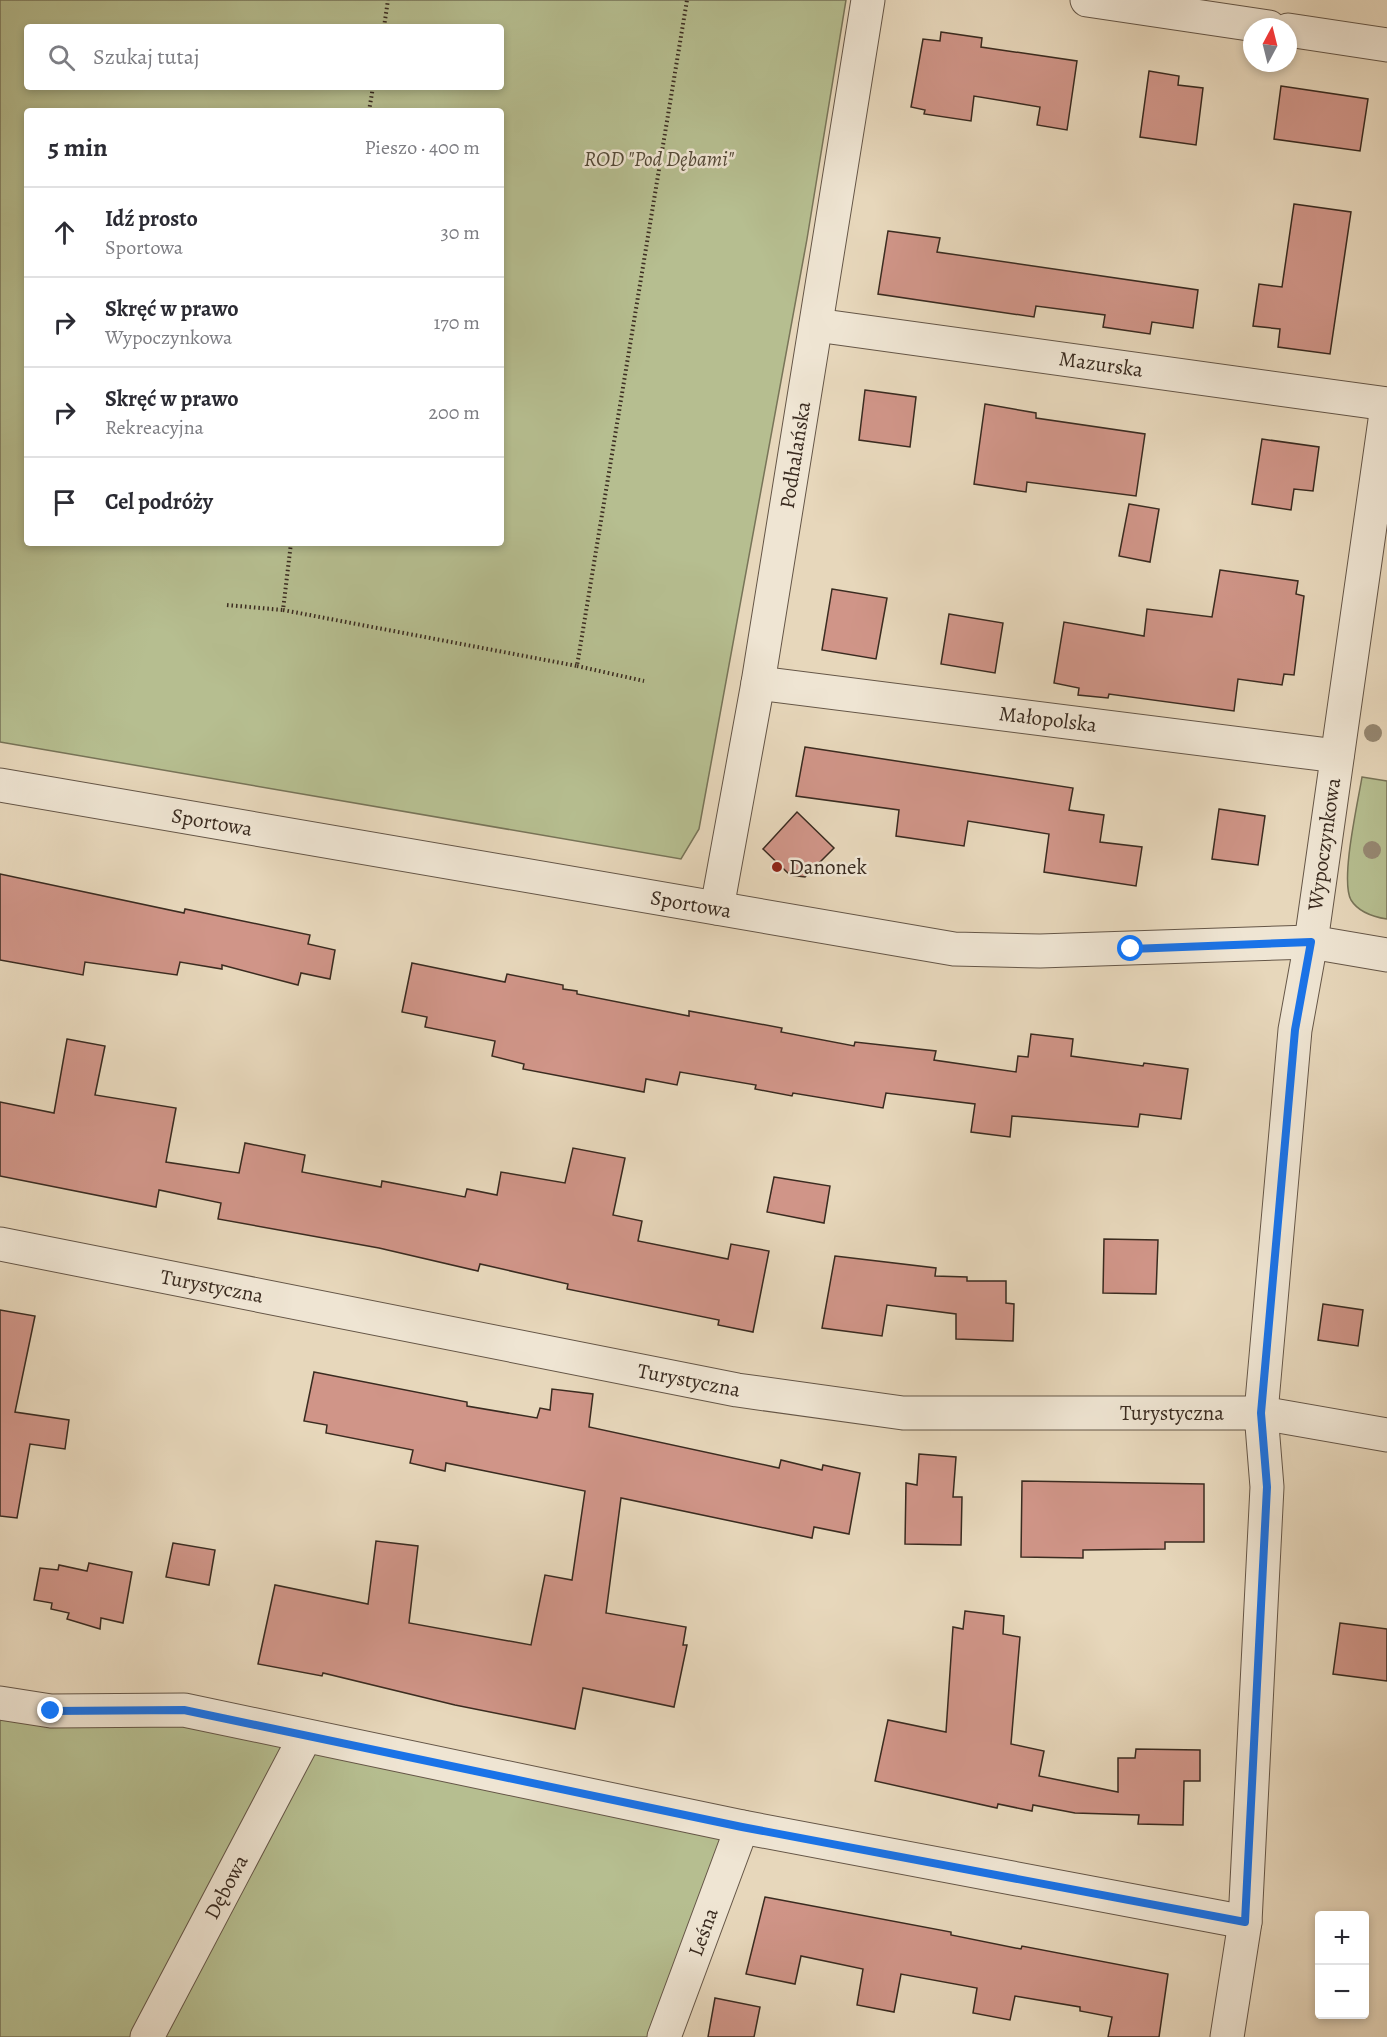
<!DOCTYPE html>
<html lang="pl">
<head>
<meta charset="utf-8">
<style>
	body { margin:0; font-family:Alegreya,serif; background:#f2f2f3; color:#2b2b33 }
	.controls { position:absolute; right:18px; bottom:18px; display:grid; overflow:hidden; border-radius:6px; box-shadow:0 3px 9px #0003 }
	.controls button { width:54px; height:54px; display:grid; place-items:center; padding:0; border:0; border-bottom:2px solid #e1e1e2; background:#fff; color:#2b2b33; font:30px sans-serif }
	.compass { position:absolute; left:1243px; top:18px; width:54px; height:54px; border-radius:50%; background:#fff; box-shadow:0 3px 9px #0003; rotate:7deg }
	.stop { position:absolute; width:18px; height:18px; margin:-14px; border:4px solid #1a73e8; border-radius:50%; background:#fff }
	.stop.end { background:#1a73e8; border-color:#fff; box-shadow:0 2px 6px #0008 }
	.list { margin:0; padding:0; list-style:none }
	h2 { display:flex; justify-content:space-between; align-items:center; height:78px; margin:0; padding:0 24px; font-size:26px }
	h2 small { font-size:20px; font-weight:400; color:#7c7c81 }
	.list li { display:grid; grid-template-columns:39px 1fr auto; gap:18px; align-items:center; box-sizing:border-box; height:90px; padding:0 24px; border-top:2px solid #e1e1e2 }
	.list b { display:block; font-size:22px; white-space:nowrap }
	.list p { margin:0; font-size:20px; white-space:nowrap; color:#7c7c81 }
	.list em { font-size:20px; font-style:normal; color:#7c7c81 }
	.icon { flex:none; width:33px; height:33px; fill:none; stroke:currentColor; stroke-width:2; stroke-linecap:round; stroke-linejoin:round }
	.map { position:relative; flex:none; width:1387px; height:2037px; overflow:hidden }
	.search { position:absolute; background:#fff; box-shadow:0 3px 9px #0003; left:24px; top:24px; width:480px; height:66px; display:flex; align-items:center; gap:15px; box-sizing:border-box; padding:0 21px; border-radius:6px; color:#7c7c81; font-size:22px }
	.panel { position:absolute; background:#fff; box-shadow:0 3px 9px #0003; left:24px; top:108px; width:480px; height:438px; border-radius:6px }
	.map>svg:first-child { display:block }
</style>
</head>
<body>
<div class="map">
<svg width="1387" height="2037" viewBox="0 0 1387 2037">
	<rect width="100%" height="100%" fill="#e7d7bb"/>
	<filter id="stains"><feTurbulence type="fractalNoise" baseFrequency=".00333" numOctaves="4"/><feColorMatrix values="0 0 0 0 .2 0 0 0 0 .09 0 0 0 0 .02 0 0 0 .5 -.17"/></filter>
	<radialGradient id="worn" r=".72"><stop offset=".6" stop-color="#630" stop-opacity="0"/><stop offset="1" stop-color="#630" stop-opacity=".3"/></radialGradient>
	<g fill="#b6be90" stroke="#787458" stroke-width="1.5" fill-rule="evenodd">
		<path d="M 0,0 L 846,0 L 807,239 L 699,829 L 681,859 L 0,742 ZM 27,27 L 501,27 L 501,87 L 27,87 ZM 27,111 L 501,111 L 501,543 L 27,543 Z"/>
		<path d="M 1362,777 L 1387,781 L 1387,919 C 1374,917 1359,913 1351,900 C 1340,880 1358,802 1362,777 Z"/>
		<path d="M 0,1703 L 184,1710 L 742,1827 L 664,2037 L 0,2037 Z"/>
	</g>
	<g fill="#d09588" stroke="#3a2b20" stroke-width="1.5">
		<path d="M 941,32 L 982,38 L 981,47 L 1077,61 L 1067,130 L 1037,125 L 1040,107 L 974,96 L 971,121 L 924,114 L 925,110 L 911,107 L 923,39 L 940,41 Z"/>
		<path d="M 1149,71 L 1179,76 L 1178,85 L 1203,88 L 1196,145 L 1140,137 Z"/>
		<path d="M 1281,86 L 1368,99 L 1360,151 L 1274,139 Z"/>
		<path d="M 1294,204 L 1351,212 L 1330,354 L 1278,347 L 1280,329 L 1253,326 L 1259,284 L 1282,287 Z"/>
		<path d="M 888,231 L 940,238 L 937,252 L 1198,290 L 1193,328 L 1152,322 L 1150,334 L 1103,327 L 1105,315 L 1036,306 L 1034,317 L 878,294 Z"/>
		<path d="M 865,390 L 916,397 L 910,447 L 859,440 Z"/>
		<path d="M 985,404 L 1036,413 L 1036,418 L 1145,434 L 1136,496 L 1027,482 L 1026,492 L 974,484 Z"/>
		<path d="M 1262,439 L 1319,447 L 1313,491 L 1294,489 L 1291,510 L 1252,504 Z"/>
		<path d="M 1129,504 L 1159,509 L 1150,562 L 1119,556 Z"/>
		<path d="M 1220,570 L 1298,581 L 1296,594 L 1304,596 L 1294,675 L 1284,674 L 1282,685 L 1238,679 L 1234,711 L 1109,694 L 1108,698 L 1078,695 L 1079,688 L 1054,683 L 1064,622 L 1144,636 L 1147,609 L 1212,617 Z"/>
		<path d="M 832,589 L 887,598 L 876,659 L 822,650 Z"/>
		<path d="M 949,614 L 1003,623 L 995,673 L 941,664 Z"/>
		<path d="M 805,747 L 1073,788 L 1069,810 L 1104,815 L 1100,842 L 1142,847 L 1136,886 L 1044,872 L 1049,834 L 968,821 L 964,846 L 896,836 L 899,810 L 796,796 Z"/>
		<path d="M 1219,809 L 1265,816 L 1258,865 L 1212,859 Z"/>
		<path d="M 797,812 L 834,848 L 805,877 L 790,875 L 763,849 Z"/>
		<path d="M 0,874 L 184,913 L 185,909 L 310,935 L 308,944 L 335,950 L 330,979 L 301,973 L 298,985 L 222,965 L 222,969 L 180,962 L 177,975 L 85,962 L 83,975 L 0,960 Z"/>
		<path d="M 412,963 L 505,982 L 507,974 L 563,985 L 563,989 L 577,991 L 577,994 L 689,1016 L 689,1011 L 782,1028 L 781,1032 L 854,1046 L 855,1042 L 936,1051 L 934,1060 L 1016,1072 L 1018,1056 L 1028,1057 L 1031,1034 L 1073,1039 L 1071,1056 L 1143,1066 L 1144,1063 L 1188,1069 L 1181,1119 L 1140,1114 L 1138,1127 L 1012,1116 L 1010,1137 L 971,1132 L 975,1104 L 886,1093 L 883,1108 L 793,1093 L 792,1096 L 755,1089 L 756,1085 L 680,1072 L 677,1085 L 646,1079 L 644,1092 L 523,1069 L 524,1064 L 492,1056 L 495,1041 L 425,1027 L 427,1017 L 402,1012 Z"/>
		<path d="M 67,1039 L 105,1046 L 95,1095 L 176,1108 L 166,1162 L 239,1173 L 245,1143 L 305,1155 L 302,1172 L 381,1187 L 382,1181 L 465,1197 L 467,1189 L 497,1195 L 501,1172 L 565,1183 L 573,1148 L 625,1158 L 613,1215 L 642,1221 L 638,1241 L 728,1259 L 731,1244 L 769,1251 L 753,1332 L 718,1325 L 719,1320 L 567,1289 L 568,1284 L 480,1264 L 478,1271 L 379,1248 L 218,1219 L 221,1203 L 159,1190 L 156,1207 L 0,1176 L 0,1102 L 54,1113 Z"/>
		<path d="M 774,1177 L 830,1186 L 824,1223 L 767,1212 Z"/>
		<path d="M 1104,1239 L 1158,1240 L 1156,1294 L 1103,1293 Z"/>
		<path d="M 835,1256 L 936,1268 L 935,1276 L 967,1277 L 967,1281 L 1006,1281 L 1006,1303 L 1014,1304 L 1013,1341 L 956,1339 L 956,1314 L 887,1305 L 882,1336 L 822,1328 Z"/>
		<path d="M 1323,1304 L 1363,1310 L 1358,1346 L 1318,1340 Z"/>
		<path d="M 0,1310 L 35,1316 L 15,1412 L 69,1420 L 65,1449 L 30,1444 L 17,1518 L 0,1516 Z"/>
		<path d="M 314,1372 L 467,1402 L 467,1406 L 537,1418 L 540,1408 L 550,1410 L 552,1389 L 593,1394 L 589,1427 L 779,1468 L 781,1460 L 822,1470 L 823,1465 L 860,1473 L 849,1534 L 814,1527 L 812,1538 L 621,1498 L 606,1613 L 686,1627 L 683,1645 L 687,1645 L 674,1707 L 583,1688 L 575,1729 L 455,1705 L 323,1673 L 322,1676 L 258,1664 L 275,1585 L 368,1604 L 376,1541 L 418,1546 L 409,1623 L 531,1645 L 545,1575 L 572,1580 L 585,1491 L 446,1463 L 445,1471 L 410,1463 L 413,1450 L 326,1433 L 327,1425 L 304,1421 Z"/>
		<path d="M 919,1454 L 956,1457 L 953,1497 L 962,1497 L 961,1545 L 905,1544 L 906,1483 L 917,1485 Z"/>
		<path d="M 1022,1481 L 1204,1484 L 1204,1542 L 1165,1542 L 1165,1549 L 1083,1550 L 1083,1558 L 1021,1557 Z"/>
		<path d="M 173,1543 L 215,1550 L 209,1585 L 166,1577 Z"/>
		<path d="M 89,1563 L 132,1572 L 123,1623 L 101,1618 L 100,1629 L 67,1619 L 69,1613 L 51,1609 L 52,1603 L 34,1600 L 40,1568 L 58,1570 L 59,1565 L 87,1571 Z"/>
		<path d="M 965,1611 L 1004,1616 L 1003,1634 L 1020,1637 L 1011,1744 L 1044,1751 L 1039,1776 L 1118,1792 L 1118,1758 L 1135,1758 L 1136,1749 L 1200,1750 L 1200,1781 L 1184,1781 L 1183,1825 L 1138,1824 L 1139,1815 L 1075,1813 L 1033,1805 L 1032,1811 L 998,1804 L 997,1808 L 875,1781 L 888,1720 L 946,1732 L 953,1627 L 963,1629 Z"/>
		<path d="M 1340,1623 L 1387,1629 L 1387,1681 L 1333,1674 Z"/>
		<path d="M 765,1897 L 951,1932 L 951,1935 L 1021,1949 L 1022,1946 L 1168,1974 L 1159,2037 L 1108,2037 L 1112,2017 L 1080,2011 L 1080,2007 L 1015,1996 L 1010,2020 L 973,2013 L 977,1988 L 901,1974 L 894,2012 L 857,2005 L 863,1969 L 801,1956 L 795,1984 L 746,1974 Z"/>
		<path d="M 715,1998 L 760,2007 L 754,2037 L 708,2037 Z"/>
	</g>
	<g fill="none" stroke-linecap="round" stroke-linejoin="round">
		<defs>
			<g id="minor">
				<path d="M 1087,0 L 1269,27"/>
				<path d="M 1288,30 L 1387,45"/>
				<path d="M 816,325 L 1387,404"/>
				<path d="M 758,683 L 1337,756"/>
				<path d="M 717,908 L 758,683 L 868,0"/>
				<path d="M 0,1244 L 737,1390 L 903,1413 L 1261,1413 L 1387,1435"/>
				<path d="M 0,1703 L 51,1711 L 184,1710 L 742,1827 L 1245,1922"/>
				<path d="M 147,2037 L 305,1737"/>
				<path d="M 664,2037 L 742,1827"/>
				<path d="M 1227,2037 L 1245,1922 L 1267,1487 L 1261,1413 L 1295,1030 L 1311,942 L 1387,406"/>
			</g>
			<path id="tertiary" d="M 0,785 L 954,949 L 1040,951 L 1311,942 L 1387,955"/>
		</defs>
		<use href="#minor" stroke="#655647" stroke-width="35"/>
		<use href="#tertiary" stroke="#655647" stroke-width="35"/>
		<g stroke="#3a2b20" stroke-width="4" stroke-dasharray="1.5 3" stroke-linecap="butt">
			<path d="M 384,27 L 388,0"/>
			<path d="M 369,111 L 373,87"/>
			<path d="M 291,543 L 283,610 L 577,666 L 687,0"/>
			<path d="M 227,605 L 283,610"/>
			<path d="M 577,666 L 644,681"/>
		</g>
		<use href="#minor" stroke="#efe5d3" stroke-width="33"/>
		<use href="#tertiary" stroke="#efe5d3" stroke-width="33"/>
	</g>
	<g fill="#968872">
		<circle cx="1373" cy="733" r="9"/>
		<circle cx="1372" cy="850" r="9"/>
	</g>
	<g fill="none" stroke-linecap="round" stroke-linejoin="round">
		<path stroke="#1a73e8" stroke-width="8" d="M 51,1711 L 184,1710 L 742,1827 L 1245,1922 L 1267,1487 L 1261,1413 L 1295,1030 L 1311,942 L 1131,949"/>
	</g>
	<circle fill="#8f2418" stroke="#efe5d3" stroke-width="2" cx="777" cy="867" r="6"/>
	<g text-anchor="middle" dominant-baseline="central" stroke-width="5" stroke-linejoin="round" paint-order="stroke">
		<g font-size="21" font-style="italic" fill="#534836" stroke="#efe5d3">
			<text x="659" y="159">ROD "Pod Dębami"</text>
		</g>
		<g font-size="21" fill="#3a2b20" stroke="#efe5d3">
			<text transform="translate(1101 364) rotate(8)">Mazurska</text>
			<text transform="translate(795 455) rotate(-81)">Podhalańska</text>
			<text transform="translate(1048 719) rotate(7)">Małopolska</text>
			<text transform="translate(212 822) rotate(10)">Sportowa</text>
			<text transform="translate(1324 844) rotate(-82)">Wypoczynkowa</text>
			<text transform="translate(691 904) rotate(10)">Sportowa</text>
			<text transform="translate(212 1286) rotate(11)">Turystyczna</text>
			<text transform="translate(689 1380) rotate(11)">Turystyczna</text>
			<text x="1172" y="1413">Turystyczna</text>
			<text transform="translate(226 1887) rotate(-62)">Dębowa</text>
			<text transform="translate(703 1932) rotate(-70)">Leśna</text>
		</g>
		<g font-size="21" fill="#3a2b20" stroke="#efe5d3" text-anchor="start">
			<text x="789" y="867">Danonek</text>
		</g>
	</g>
	<rect width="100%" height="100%" filter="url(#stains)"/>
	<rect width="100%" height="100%" fill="url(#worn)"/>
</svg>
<div class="controls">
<button>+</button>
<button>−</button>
</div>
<svg class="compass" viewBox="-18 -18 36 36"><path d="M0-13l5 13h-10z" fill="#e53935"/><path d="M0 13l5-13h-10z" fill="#7c7c81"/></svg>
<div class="stop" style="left:1131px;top:949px"></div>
<div class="stop end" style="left:51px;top:1711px"></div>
<div class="search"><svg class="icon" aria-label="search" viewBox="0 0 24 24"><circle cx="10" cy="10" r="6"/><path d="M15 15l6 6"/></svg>Szukaj tutaj</div>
<section class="panel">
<h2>5 min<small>Pieszo · 400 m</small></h2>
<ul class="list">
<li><svg class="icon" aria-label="ahead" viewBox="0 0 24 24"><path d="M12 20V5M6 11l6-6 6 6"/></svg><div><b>Idź prosto</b><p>Sportowa</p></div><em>30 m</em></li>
<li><svg class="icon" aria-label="right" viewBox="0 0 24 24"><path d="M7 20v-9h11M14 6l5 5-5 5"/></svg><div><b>Skręć w prawo</b><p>Wypoczynkowa</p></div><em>170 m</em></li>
<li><svg class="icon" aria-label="right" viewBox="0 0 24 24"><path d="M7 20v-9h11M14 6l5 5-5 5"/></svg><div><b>Skręć w prawo</b><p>Rekreacyjna</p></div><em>200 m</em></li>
<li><svg class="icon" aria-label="arrive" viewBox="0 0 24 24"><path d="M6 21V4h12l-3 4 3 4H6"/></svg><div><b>Cel podróży</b></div></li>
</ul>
</section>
</div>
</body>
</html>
